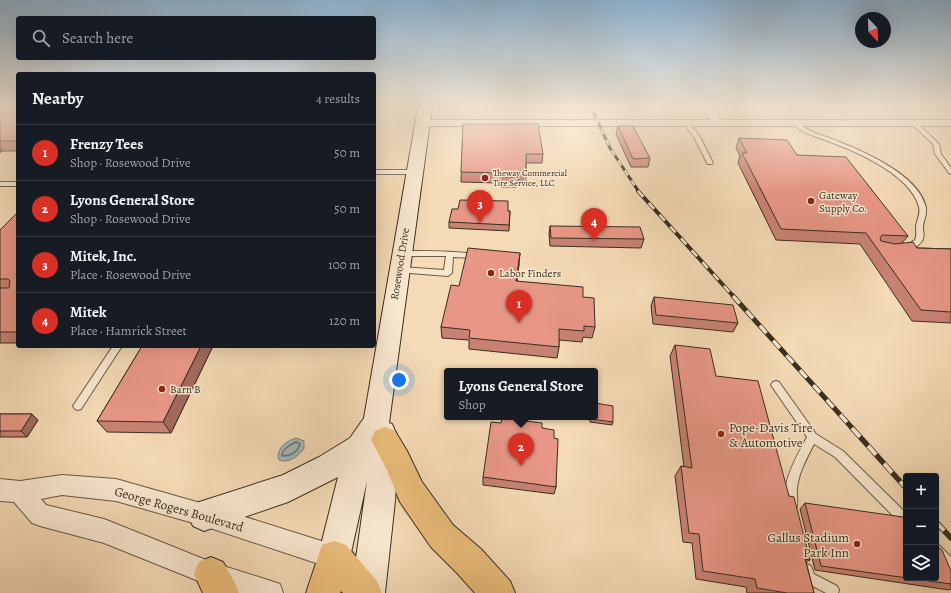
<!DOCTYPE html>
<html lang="en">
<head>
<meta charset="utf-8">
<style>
	body { margin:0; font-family:Alegreya,serif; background:#242831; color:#f1f3f6 }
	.controls { position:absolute; right:12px; bottom:12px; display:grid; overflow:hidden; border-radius:4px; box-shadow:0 4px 16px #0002 }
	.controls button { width:36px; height:36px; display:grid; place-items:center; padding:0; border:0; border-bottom:1px solid #363941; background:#171b24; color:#f1f3f6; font:20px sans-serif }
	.compass { position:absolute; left:855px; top:12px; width:36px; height:36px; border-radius:50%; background:#171b24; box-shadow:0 4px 16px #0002; rotate:157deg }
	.you { position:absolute; left:399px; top:380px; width:14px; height:14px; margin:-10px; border:3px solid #fff; border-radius:50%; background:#1a73e8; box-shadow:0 0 0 6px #1a73e833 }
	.badge { display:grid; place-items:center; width:26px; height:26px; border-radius:50%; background:#d93025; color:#fff; font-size:13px; font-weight:700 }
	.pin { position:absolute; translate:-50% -33px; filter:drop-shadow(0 1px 2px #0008) }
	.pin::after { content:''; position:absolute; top:21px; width:14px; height:12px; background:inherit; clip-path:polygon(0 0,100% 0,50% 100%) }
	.popup { position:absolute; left:444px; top:368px; width:154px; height:52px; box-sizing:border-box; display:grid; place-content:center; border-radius:4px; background:#171b24; filter:drop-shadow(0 1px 3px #0005); font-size:13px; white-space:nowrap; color:#9ea1a6 }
	.popup b { font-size:15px; color:#f1f3f6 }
	.popup::after { content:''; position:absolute; left:50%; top:100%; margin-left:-8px; border:8px solid transparent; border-top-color:#171b24 }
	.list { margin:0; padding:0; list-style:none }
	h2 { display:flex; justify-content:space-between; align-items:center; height:52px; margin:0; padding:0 16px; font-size:17px }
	h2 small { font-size:13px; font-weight:400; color:#9ea1a6 }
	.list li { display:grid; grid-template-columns:26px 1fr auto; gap:12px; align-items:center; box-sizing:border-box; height:56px; padding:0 16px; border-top:1px solid #363941 }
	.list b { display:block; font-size:15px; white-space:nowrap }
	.list p { margin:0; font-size:13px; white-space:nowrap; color:#9ea1a6 }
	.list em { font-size:13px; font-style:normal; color:#9ea1a6 }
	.icon { flex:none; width:22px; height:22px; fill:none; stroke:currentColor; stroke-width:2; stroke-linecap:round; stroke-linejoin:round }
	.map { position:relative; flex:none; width:951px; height:593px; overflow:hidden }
	.search { position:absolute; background:#171b24; box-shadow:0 4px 16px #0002; left:16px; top:16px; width:360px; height:44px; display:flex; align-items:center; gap:10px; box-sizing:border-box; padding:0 14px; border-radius:4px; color:#9ea1a6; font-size:15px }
	.panel { position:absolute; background:#171b24; box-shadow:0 4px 16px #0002; left:16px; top:72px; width:360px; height:276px; border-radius:4px }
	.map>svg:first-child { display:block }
</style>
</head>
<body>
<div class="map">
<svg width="951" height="593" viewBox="0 0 951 593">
	<rect width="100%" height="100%" fill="#f4dab5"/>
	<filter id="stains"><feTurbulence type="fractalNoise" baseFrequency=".005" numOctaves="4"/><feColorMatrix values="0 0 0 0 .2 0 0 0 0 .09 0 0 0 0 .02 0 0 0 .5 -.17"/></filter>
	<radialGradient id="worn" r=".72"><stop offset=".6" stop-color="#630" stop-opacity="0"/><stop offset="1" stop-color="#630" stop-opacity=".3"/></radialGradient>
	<path fill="#a2b7ba" stroke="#78817c" d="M 296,438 L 304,441 L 304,449 C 298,456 289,464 279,460 L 278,456 C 279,446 287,441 296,438 Z"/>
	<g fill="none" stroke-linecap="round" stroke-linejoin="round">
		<path stroke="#6e736d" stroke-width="1.5" d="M 296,442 L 300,444 C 297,453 291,456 282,456 C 282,449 290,445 296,442 Z"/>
		<defs>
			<g id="service">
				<path d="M 912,122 L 916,122 L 939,144 L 941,154 L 951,168 L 951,174 L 949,173 L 935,154 L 933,144 L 912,124 Z"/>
				<path d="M 685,123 L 689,123 L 700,137 L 713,163 L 712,164 L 708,164 L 707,163 L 694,137 L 684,124 Z"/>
				<path d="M 794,123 C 799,123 809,131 815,133 C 847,144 919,171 926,208 C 927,214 924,220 923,226 C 923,232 925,236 922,241 C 918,247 910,251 903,250 L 902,248 L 915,240 C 917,235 916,232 916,228 C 916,221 921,214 919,207 C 911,176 860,153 833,143 C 819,137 805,135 794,125 Z"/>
				<path d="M 374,170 L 415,170 L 418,172 L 415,174 L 374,174 Z"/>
				<rect x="0" y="182" width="18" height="4"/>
				<path d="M 399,252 C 410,250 474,251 480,256 L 476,258 L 453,257 L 452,273 L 448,276 L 397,272 L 396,270 L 397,268 L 400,267 L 444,270 L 446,256 L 402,256 L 398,254 Z"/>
				<path d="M 113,346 L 122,346 L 81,409 L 78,410 L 75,409 L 73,406 Z"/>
				<path d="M 776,381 L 779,382 L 816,434 L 843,451 L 906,513 L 906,527 L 902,525 L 835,457 L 814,444 C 807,458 799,472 797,488 C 796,495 799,503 796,510 L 792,512 L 788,510 C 778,487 796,458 807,437 L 773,388 L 771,385 L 773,382 Z"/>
				<path d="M 936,544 L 940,546 L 951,557 L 951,572 L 947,570 L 936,559 Z"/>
				<path d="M 807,564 L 811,566 L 814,574 L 837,586 L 839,590 L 838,593 L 826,593 L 805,582 L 801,570 L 803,566 Z"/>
			</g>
			<g id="minor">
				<path d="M 702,107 L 712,107 L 721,120 L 951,120 L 951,126 L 423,126 L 418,123 L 423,120 L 710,120 Z"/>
				<path d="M 62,475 L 116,479 L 204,504 L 334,545 L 342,549 L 346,557 L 342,565 L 334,569 L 204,526 L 116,501 L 62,495 L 41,499 L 46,505 L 104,519 L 211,562 L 271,581 L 280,584 L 283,593 L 232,593 L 211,586 L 104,543 L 40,526 L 32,523 L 14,502 L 0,501 L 0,479 L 20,481 Z"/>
			</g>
			<path id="secondary" d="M 418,107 L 432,107 L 389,423 L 392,424 L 399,440 L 395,501 L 385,593 L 351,593 L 367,481 L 350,557 L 346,569 L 334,573 L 322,569 L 318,557 L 338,477 L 288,502 L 204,531 L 193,526 L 188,515 L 193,504 L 283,475 L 319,457 L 350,438 L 364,418 Z"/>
			<g id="primary">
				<path d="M 385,427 L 395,431 L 407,451 L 422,482 L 453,525 L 481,549 L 510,581 L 515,593 L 475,593 L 457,573 L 431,547 L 400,502 L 386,468 L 371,440 L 375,431 Z"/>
				<path d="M 334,541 L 346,545 L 377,581 L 382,593 L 343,593 L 341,591 L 340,593 L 306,593 L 322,545 Z"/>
				<path d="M 211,557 L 223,562 L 234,581 L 239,593 L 203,593 L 194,574 L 199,562 Z"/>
			</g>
		</defs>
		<use href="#service" stroke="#685a45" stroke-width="2"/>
		<use href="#minor" stroke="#685a45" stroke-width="2"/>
		<use href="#secondary" stroke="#392f20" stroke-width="2"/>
		<use href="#primary" stroke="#392f20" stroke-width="2"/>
		<use href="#service" fill="#f8e7cf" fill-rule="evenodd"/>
		<use href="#minor" fill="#f8e7cf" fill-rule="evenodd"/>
		<use href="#secondary" fill="#f8e7cf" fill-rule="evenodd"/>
		<use href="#primary" fill="#eabd7a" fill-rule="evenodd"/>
		<defs>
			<path id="rail-far3" d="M 591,107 L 610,148 L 639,192"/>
			<path id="rail-far2" d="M 638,191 L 734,297"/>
			<path id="rail-far1" d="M 733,296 L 853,429"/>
			<g id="rail">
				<path d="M 852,428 L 906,488"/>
				<path d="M 936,522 L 951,538"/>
			</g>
		</defs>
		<use href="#rail-far3" stroke="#392f20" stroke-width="3"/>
		<use href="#rail-far2" stroke="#392f20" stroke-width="4"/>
		<use href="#rail-far1" stroke="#392f20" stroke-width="5"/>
		<use href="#rail" stroke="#392f20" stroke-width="5.5"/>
		<use href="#rail-far3" stroke="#f8e7cf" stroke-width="2" stroke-dasharray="6" stroke-linecap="butt"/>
		<use href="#rail-far2" stroke="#f8e7cf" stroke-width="2.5" stroke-dasharray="8" stroke-linecap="butt"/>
		<use href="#rail-far1" stroke="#f8e7cf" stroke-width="3.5" stroke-dasharray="10" stroke-linecap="butt"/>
		<use href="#rail" stroke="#f8e7cf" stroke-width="4" stroke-dasharray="12" stroke-linecap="butt"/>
	</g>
	<g fill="#c88273" stroke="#392f20">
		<path d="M 0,107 L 18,107 L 18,151 L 2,151 L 0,153 Z"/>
		<path d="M 463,124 L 543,154 L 542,163 L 526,163 L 526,181 L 518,180 L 517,187 L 500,187 L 500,183 L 461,182 Z"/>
		<path d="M 618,126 L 650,158 L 648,167 L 631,167 L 616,134 Z"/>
		<path d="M 739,138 L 797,155 L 908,236 L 902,243 L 917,248 L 951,249 L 951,323 L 912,321 L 860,244 L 776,240 L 738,163 L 740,156 L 736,148 Z"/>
		<path d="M 508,211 L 510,211 L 509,231 L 449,228 L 449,222 Z"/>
		<path d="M 18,212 L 18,343 L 0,343 L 0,230 Z"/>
		<path d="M 550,226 L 644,239 L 641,248 L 550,246 L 549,234 Z"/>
		<path d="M 519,264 L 517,281 L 583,297 L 595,327 L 592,338 L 583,337 L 582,342 L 559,340 L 559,347 L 557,358 L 469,349 L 469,340 L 442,338 L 441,327 L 459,286 Z"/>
		<path d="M 654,297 L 738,323 L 733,332 L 653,324 L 651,306 Z"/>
		<path d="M 675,345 L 716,376 L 789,496 L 810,560 L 806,562 L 814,593 L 747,593 L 746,587 L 696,579 L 692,543 L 683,542 L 675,476 L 681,466 L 684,467 L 670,356 Z"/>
		<path d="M 142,346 L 213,346 L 171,433 L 107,432 L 97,421 Z"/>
		<path d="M 0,414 L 32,414 L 38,420 L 27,437 L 0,437 Z"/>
		<path d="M 590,417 L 595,417 L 613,422 L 612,425 L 590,422 Z"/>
		<path d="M 542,428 L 554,438 L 556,487 L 554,494 L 483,485 L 483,477 Z"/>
		<path d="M 805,503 L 951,571 L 951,589 L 949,590 L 815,570 L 800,509 Z"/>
	</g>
	<g fill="#a26a5e" stroke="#392f20">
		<path d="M 0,148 L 2,151 L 0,153 Z"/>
		<path d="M 520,253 L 519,264 L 515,292 L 516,281 Z"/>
		<path d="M 201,346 L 213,346 L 171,433 L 163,422 Z"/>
		<path d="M 32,414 L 38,420 L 27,437 L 21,431 Z"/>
	</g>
	<g fill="#e89786" stroke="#392f20">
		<path d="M 4,107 L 18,107 L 18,141 L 0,141 L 0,109 Z"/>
		<path d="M 463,124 L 538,124 L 543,154 L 526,154 L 526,171 L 518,171 L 518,178 L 500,177 L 501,173 L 461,172 Z"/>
		<path d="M 618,126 L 633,126 L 650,158 L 633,159 Z"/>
		<path d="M 739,138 L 787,140 L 797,155 L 846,157 L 908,236 L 882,235 L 880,238 L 881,241 L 895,244 L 913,242 L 917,248 L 951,249 L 951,312 L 921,310 L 866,233 L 781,229 L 742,153 L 747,153 Z"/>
		<path d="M 460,200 L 508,201 L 508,211 L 510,211 L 509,225 L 449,222 L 452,209 L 458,209 Z"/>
		<path d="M 18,212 L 18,332 L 0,332 L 0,288 L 9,288 L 10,281 L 8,279 L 0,279 L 0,230 Z"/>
		<path d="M 550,226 L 640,227 L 644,239 L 551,238 Z"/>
		<path d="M 468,248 L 520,253 L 516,281 L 583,287 L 583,297 L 594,298 L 595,327 L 584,326 L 584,331 L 559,329 L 559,347 L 469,338 L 470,330 L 441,327 L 451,285 L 459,286 Z"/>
		<path d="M 654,297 L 733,305 L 738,323 L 656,315 Z"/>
		<path d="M 675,345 L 710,349 L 716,376 L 758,381 L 789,496 L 794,497 L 810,560 L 805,559 L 814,593 L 787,593 L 757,588 L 755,579 L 703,571 L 699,534 L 689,533 L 681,466 L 692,468 Z"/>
		<path d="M 142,346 L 201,346 L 163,422 L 97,421 Z"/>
		<path d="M 595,403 L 613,406 L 613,422 L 591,419 L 591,417 L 595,417 Z"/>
		<path d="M 0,414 L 32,414 L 21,431 L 0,431 Z"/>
		<path d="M 502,418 L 542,423 L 542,428 L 554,430 L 554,438 L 558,439 L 556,487 L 483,477 L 491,422 L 501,423 Z"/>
		<path d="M 805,503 L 903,517 L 906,519 L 906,578 L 936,578 L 936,545 L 942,550 L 951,571 L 951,584 L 821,566 Z"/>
	</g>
	<linearGradient id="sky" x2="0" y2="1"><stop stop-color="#8cb5d6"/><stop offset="0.56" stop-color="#faeede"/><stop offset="1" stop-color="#faeede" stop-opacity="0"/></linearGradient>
	<rect width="951" height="190" fill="url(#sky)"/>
	<g fill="#8f2418" stroke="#f8e7cf" stroke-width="1.5">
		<circle cx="485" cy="178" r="4"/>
		<circle cx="811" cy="201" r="4"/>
		<circle cx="491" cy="273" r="4"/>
		<circle cx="162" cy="389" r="4"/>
		<circle cx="721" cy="434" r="4"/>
		<circle cx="857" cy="544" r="4"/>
	</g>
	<g text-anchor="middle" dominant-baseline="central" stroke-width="3" stroke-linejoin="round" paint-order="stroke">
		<g font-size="9" fill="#392f20" stroke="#f8e7cf" text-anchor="start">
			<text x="493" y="173">Theway Commercial<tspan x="493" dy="10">Tire Service, LLC</tspan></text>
		</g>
		<g font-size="11" fill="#392f20" stroke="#f8e7cf" text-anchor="start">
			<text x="819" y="195">Gateway<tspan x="819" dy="13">Supply Co.</tspan></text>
			<text x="499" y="273">Labor Finders</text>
			<text x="170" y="389">Barn B</text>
		</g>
		<g font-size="11" fill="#392f20" stroke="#f8e7cf">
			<text transform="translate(400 264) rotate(-81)">Rosewood Drive</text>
		</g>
		<g font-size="13" fill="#392f20" stroke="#f8e7cf" text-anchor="start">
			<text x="729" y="427">Pope-Davis Tire<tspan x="729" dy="15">&amp; Automotive</tspan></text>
			<text x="849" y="537" text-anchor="end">Gallus Stadium<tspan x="849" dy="15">Park Inn</tspan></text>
		</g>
		<g font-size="13" fill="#392f20" stroke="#f8e7cf">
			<text transform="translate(179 509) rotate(16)">George Rogers Boulevard</text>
		</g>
	</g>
	<rect width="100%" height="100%" filter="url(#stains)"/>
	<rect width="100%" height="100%" fill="url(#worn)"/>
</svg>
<div class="controls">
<button>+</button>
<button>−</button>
<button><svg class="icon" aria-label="layers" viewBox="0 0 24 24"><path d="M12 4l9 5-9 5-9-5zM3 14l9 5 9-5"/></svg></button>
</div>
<svg class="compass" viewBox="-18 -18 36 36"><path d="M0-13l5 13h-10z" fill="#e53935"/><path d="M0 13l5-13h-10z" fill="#9ea1a6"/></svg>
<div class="you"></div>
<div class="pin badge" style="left:519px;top:323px">1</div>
<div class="pin badge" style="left:521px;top:466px">2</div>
<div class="popup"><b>Lyons General Store</b>Shop</div>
<div class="pin badge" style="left:480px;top:223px">3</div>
<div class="pin badge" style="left:594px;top:241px">4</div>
<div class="search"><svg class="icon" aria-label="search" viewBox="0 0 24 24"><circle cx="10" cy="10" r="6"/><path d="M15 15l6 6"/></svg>Search here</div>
<section class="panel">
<h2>Nearby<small>4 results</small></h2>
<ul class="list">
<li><span class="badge">1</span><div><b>Frenzy Tees</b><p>Shop · Rosewood Drive</p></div><em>50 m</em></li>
<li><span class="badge">2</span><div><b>Lyons General Store</b><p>Shop · Rosewood Drive</p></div><em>50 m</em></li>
<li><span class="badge">3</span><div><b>Mitek, Inc.</b><p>Place · Rosewood Drive</p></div><em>100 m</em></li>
<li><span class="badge">4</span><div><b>Mitek</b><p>Place · Hamrick Street</p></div><em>120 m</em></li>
</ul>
</section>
</div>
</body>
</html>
